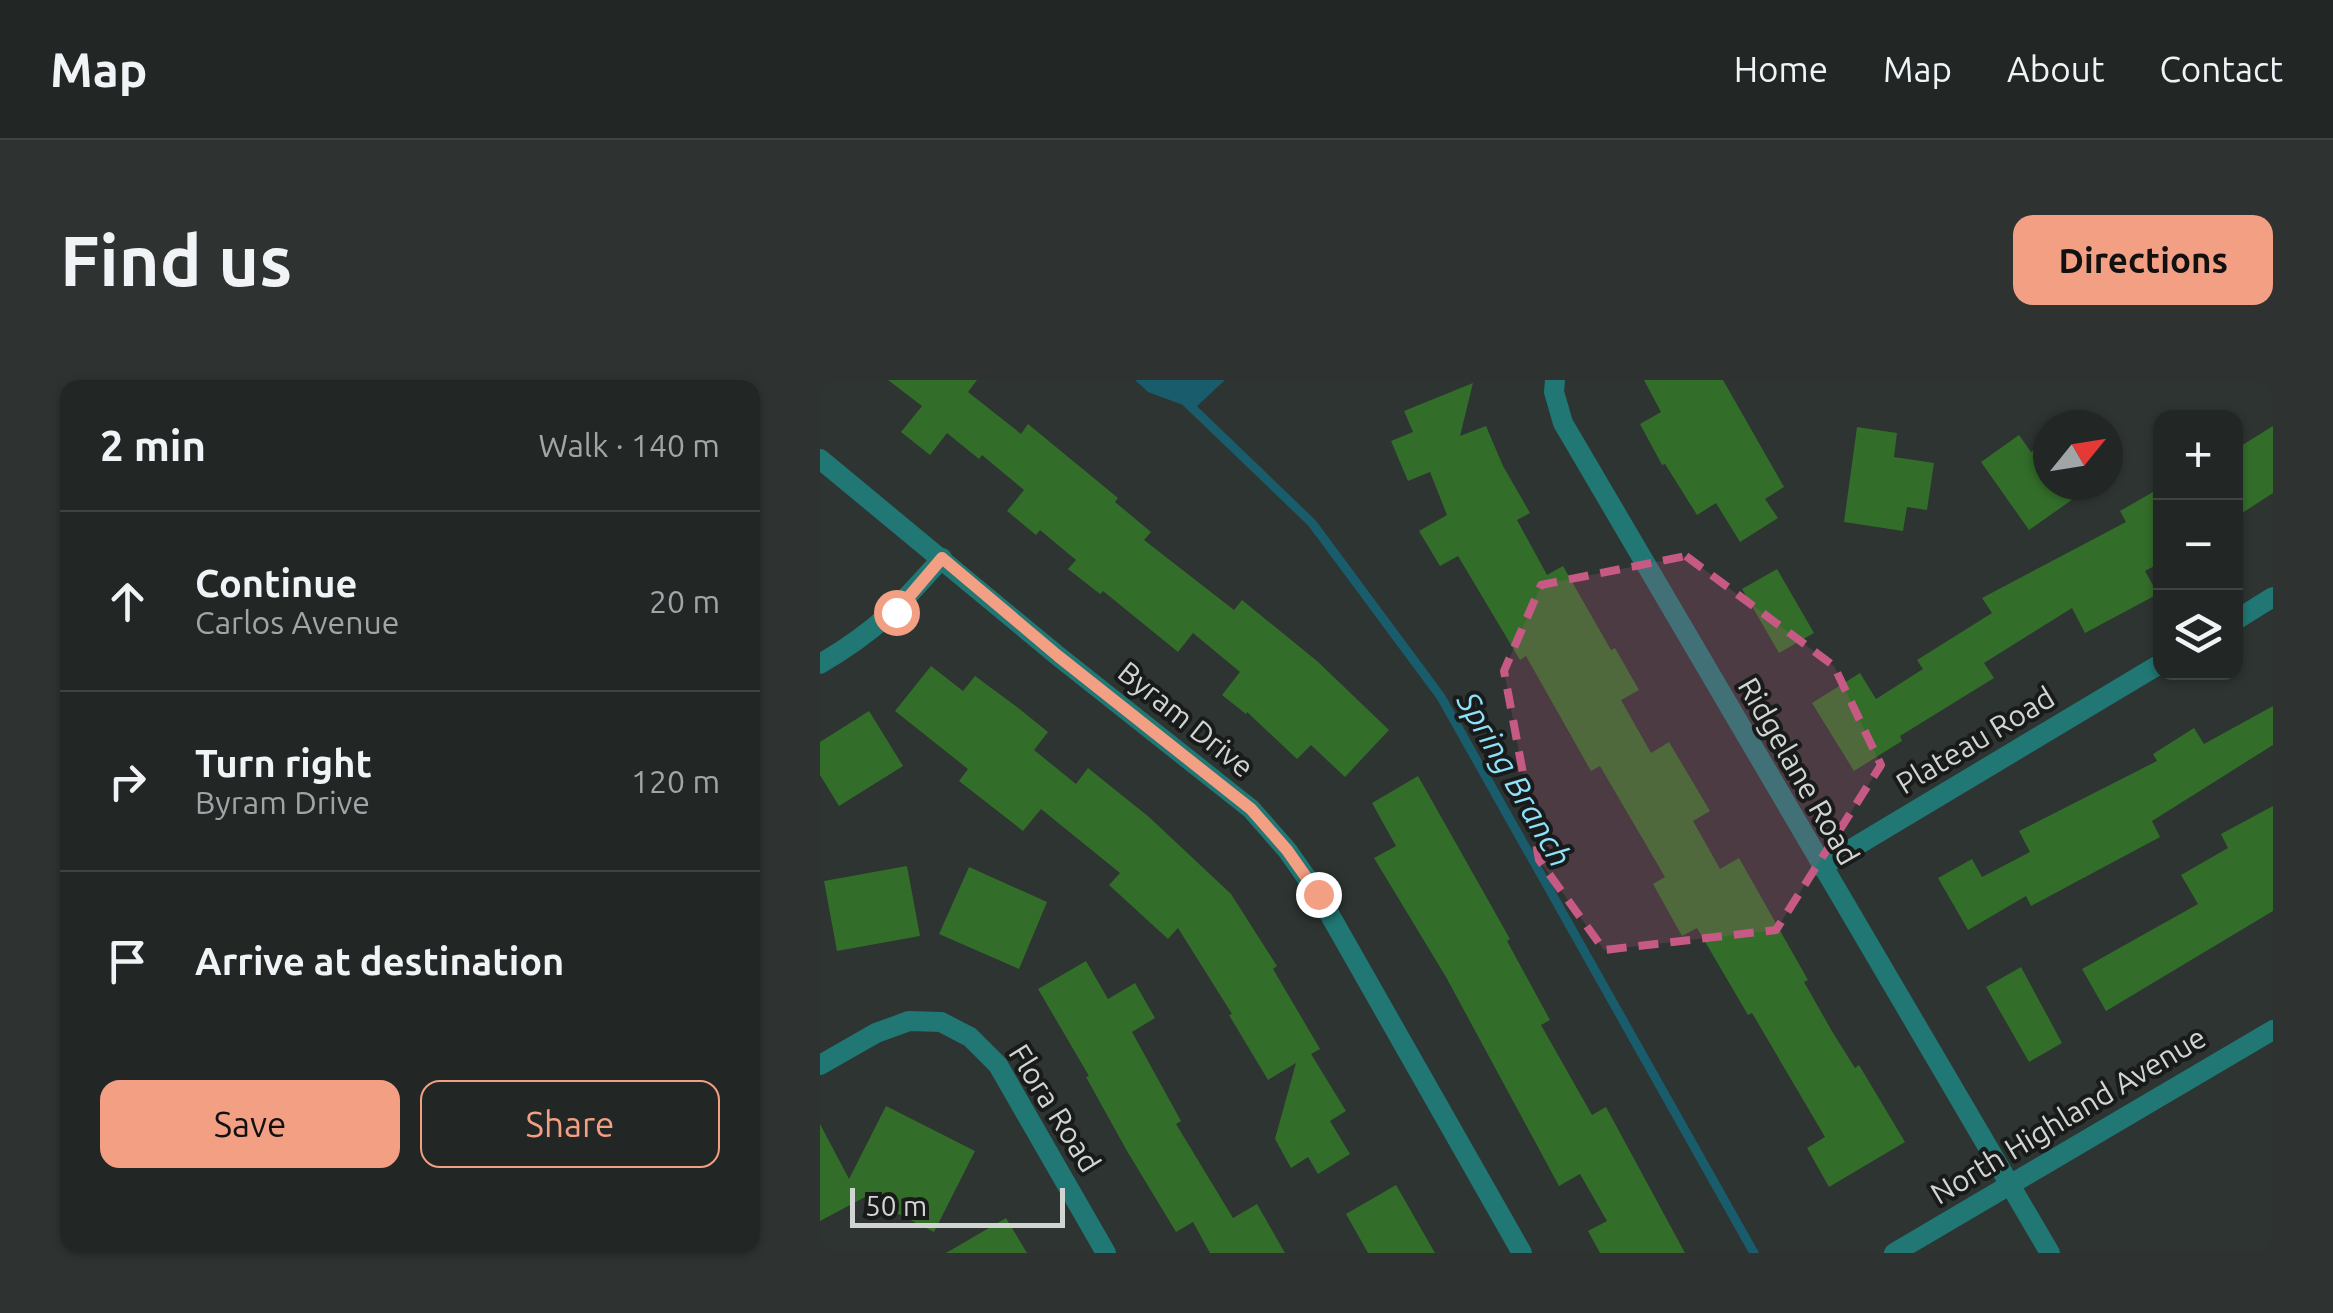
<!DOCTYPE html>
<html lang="en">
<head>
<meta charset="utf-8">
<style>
	body { margin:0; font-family:Ubuntu,sans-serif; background:#2e3332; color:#f1f3f6 }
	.controls { position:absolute; right:30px; top:30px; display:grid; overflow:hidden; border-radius:20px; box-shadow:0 2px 8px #0004 }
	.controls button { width:90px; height:90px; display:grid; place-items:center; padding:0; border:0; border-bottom:2px solid #3f4442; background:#222725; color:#f1f3f6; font:50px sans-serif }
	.compass { position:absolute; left:1213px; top:30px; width:90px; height:90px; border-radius:50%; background:#222725; box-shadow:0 2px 8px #0004; rotate:60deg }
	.scale { position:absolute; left:30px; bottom:25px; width:215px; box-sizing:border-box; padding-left:10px; border:5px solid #d0d5d2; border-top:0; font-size:28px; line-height:35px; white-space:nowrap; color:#d0d5d2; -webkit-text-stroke:8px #181b1a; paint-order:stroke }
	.stop { position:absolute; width:30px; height:30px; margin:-22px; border:8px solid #f39f83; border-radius:50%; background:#fff }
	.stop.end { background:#f39f83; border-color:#fff; box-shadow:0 2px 10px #0008 }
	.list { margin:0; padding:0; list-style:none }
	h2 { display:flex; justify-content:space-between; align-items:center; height:130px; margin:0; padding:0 40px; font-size:42px }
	h2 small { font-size:32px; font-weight:400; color:#a2a5a7 }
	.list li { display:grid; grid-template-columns:65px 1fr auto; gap:30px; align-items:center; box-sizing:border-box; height:180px; padding:0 40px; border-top:2px solid #3f4442 }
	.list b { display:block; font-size:38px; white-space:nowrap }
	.list p { margin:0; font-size:32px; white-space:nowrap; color:#a2a5a7 }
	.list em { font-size:32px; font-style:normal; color:#a2a5a7 }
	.actions { display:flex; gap:20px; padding:30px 40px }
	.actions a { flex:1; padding:22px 0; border:2px solid #f39f83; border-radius:20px; text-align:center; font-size:35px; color:#f39f83 }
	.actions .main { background:#f39f83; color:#111 }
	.icon { flex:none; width:55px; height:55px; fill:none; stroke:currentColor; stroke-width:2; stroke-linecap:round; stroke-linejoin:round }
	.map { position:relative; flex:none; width:1453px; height:873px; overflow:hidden; border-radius:20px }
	header { display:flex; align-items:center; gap:60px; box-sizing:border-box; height:140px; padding:0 50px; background:#222725; border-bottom:2px solid #3f4442 }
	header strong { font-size:48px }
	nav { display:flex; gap:55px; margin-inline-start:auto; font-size:35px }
	.intro { display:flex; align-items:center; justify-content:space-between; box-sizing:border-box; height:240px; padding:0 60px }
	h1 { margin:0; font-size:70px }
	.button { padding:25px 45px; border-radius:20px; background:#f39f83; color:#111; font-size:35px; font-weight:700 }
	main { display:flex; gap:60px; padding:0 60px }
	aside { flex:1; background:#222725; border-radius:20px; box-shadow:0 2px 8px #0004 }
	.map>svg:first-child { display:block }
</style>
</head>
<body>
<header>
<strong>Map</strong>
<nav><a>Home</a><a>Map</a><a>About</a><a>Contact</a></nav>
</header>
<div class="intro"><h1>Find us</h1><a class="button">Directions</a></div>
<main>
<aside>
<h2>2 min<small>Walk · 140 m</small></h2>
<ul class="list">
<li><svg class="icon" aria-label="ahead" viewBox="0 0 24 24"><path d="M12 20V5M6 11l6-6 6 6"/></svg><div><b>Continue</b><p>Carlos Avenue</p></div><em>20 m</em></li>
<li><svg class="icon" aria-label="right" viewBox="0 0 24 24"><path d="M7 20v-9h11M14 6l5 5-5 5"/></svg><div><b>Turn right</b><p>Byram Drive</p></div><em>120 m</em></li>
<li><svg class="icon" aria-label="arrive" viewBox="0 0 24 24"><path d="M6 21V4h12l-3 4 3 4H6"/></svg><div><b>Arrive at destination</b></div></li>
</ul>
<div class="actions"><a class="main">Save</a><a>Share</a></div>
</aside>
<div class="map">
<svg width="1453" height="873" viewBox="0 0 1453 873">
	<rect width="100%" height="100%" fill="#2d3431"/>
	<path fill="#195d6d" d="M 315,0 L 405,0 L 374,29 L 328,12 Z"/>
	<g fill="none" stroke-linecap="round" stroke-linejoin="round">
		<path stroke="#195d6d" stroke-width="9" d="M 364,20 L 492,143 L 621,317 L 934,873"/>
	</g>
	<g fill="#336d2a">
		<path d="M 68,0 L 157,0 L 148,12 L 201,54 L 208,44 L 298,118 L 295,122 L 331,152 L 324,160 L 414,230 L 422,220 L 497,281 L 569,350 L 525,397 L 491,365 L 477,379 L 427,332 L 426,334 L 402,315 L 420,292 L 373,253 L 358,272 L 283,211 L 280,214 L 248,189 L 256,180 L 220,150 L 216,155 L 187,131 L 204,110 L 162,75 L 159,79 L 127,53 L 110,75 L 81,52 L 102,26 Z"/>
		<path d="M 824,0 L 903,0 L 964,107 L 945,119 L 958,138 L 920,162 L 896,123 L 877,135 L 845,84 L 842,85 L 820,44 L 841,32 Z"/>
		<path d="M 653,3 L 640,56 L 666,46 L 683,86 L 710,133 L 697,140 L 727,195 L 743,186 L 791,270 L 795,268 L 819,310 L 801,320 L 831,373 L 849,362 L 890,431 L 873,441 L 900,489 L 919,478 L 988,600 L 984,602 L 1013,653 L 1035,688 L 1039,685 L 1085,762 L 1009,807 L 987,768 L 1005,757 L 932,633 L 928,635 L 877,548 L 862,556 L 833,504 L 845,497 L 780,386 L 771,391 L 706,276 L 700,280 L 638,176 L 620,186 L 599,151 L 627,135 L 610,92 L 588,101 L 571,61 L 593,52 L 584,31 Z"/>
		<path d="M 1453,46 L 1453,113 L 1416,137 L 1416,69 Z"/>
		<path d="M 1037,47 L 1077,53 L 1074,77 L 1114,83 L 1107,130 L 1087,127 L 1083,151 L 1024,142 Z"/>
		<path d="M 1199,55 L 1211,72 L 1228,60 L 1228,105 L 1273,105 L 1209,150 L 1161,82 Z"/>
		<path d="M 1340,108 L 1340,183 L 1325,191 L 1338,214 L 1265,253 L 1252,228 L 1164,283 L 1174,298 L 1080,356 L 1082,361 L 1034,391 L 992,323 L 1040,293 L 1056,319 L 1103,289 L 1097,280 L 1172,233 L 1162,218 L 1306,142 L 1300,131 Z"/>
		<path d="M 957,189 L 994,253 L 959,273 L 922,209 Z"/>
		<path d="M 111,286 L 143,311 L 155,296 L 197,327 L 228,352 L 214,370 L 256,404 L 268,388 L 329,437 L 411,514 L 457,586 L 453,589 L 500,669 L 491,674 L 526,731 L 510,741 L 530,774 L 498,794 L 488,777 L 471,788 L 455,759 L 476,683 L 448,700 L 409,635 L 412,634 L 358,548 L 348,559 L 289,505 L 300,493 L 221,429 L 203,451 L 139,401 L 148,389 L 75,331 Z"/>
		<path d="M 1453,326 L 1453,365 L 1332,441 L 1340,457 L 1211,526 L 1206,516 L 1148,550 L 1118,498 L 1152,479 L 1162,497 L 1210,472 L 1199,451 L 1337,381 L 1333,374 L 1374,348 L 1384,364 Z"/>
		<path d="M 49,331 L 83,386 L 19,426 L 0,395 L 0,362 Z"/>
		<path d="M 598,396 L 690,559 L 687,561 L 730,640 L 721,645 L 772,735 L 786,727 L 865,873 L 780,873 L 768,851 L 787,841 L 760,794 L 739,806 L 626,597 L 554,478 L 576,466 L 552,423 Z"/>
		<path d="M 1453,426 L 1453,531 L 1286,631 L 1262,589 L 1378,524 L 1361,495 L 1408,468 L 1401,454 Z"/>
		<path d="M 87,486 L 100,556 L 17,571 L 4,501 Z"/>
		<path d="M 149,487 L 227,522 L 199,589 L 119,554 Z"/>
		<path d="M 266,581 L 288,619 L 315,603 L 335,638 L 312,652 L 361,741 L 356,744 L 413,838 L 437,824 L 465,873 L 390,873 L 373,842 L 356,852 L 307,771 L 266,697 L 269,696 L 218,609 Z"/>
		<path d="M 1201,587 L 1242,663 L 1209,682 L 1166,607 Z"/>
		<path d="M 66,726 L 155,771 L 114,852 L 45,817 L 0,841 L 0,744 L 29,799 Z"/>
		<path d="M 576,805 L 615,873 L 548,873 L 526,834 Z"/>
		<path d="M 186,838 L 207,873 L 126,873 Z"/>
	</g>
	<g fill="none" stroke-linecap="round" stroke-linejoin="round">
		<g stroke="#207774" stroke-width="20">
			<path d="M 735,0 L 734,12 L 743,43 L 1230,873"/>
			<path d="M 0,79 L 238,276 L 431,429 L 467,470 L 498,514 L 702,873"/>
			<path d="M 1416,240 L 1453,217"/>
			<path d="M 0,284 C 56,251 80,226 122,178"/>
			<path d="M 1001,487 L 1340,284"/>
			<path d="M 0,685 L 56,653 L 89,641 L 121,642 L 150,657 L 178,685 L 286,873"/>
		</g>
		<path stroke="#207774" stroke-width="20" d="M 1074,873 L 1453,650"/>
	</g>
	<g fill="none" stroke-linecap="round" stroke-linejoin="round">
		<path stroke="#f39f83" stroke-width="12" d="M 76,232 L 122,178 L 238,276 L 431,429 L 467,470 L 498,514"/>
	</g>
	<path fill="#c75a85" fill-opacity="0.2" stroke="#c75a85" stroke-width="8" stroke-dasharray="20 12" stroke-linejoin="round" d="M 866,176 L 1014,286 L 1061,385 L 956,550 L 784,570 L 719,480 L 684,291 L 721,205 Z"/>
	<g text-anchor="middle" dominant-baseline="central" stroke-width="8" stroke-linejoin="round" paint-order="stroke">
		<g font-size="30" fill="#d0d5d2" stroke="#181b1a">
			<text transform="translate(366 339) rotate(39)">Byram Drive</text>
			<text transform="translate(1155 360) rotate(-31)">Plateau Road</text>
			<text transform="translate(979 391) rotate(60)">Ridgelane Road</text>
			<text transform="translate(235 728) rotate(58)">Flora Road</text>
			<text transform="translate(1248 735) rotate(-31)">North Highland Avenue</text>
		</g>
		<g font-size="32" font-style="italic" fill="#8de2f9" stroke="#181b1a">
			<text transform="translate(695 399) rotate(60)">Spring Branch</text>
		</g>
	</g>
</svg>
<div class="controls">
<button>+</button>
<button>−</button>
<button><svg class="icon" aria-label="layers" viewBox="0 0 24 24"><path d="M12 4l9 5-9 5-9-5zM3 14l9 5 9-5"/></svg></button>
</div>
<svg class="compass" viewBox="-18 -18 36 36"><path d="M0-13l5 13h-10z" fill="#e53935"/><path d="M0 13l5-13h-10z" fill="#a2a5a7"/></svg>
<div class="scale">50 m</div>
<div class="stop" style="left:76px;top:232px"></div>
<div class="stop end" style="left:498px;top:514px"></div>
</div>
</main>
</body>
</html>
